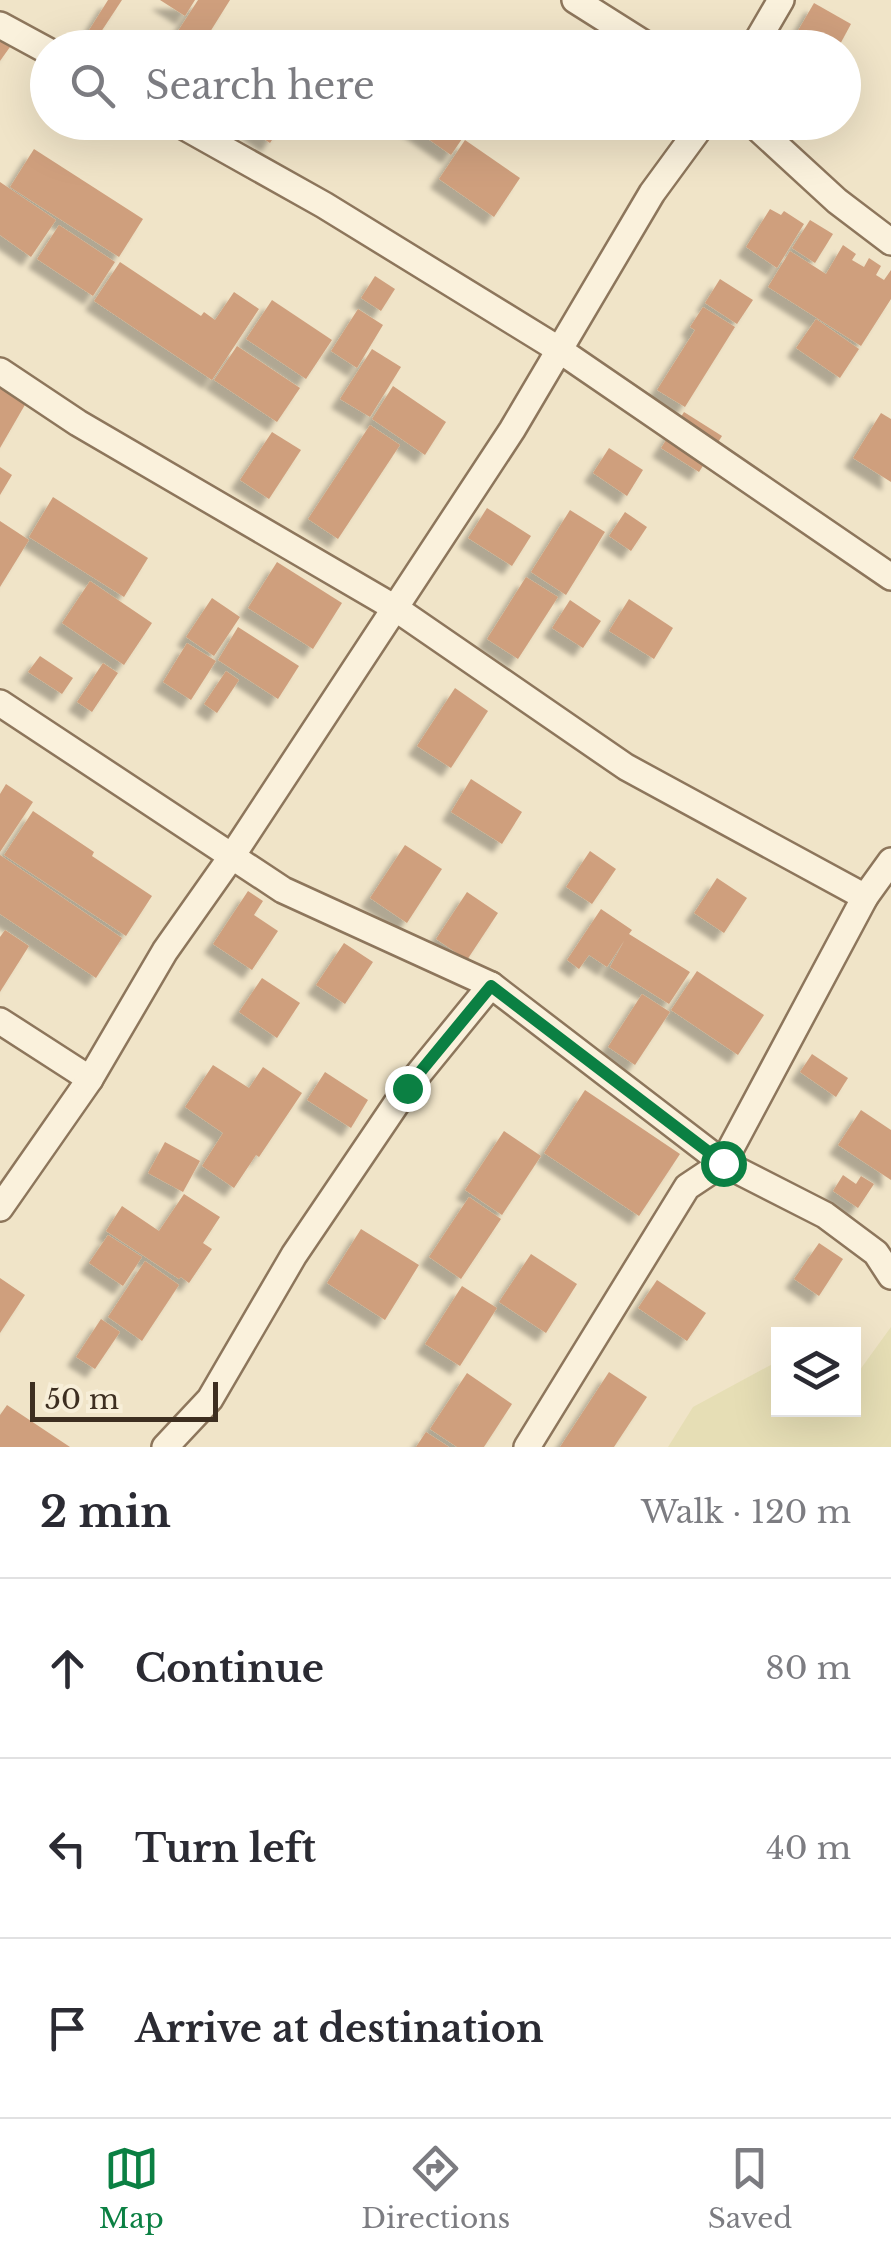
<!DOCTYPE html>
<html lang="en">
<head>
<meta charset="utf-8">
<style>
	body { margin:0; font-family:"Libre Baskerville",serif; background:#f7f7f7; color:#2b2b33 }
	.controls { position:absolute; right:30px; bottom:30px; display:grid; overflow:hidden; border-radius:0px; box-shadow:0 10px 40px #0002 }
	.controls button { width:90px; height:90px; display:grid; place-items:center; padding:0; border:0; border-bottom:2px solid #e1e1e2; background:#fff; color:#2b2b33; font:50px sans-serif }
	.scale { position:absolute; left:30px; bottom:25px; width:188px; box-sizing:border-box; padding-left:10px; border:5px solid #3d2e20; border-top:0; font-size:28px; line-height:35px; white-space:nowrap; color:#3d2e20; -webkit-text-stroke:8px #f7eed8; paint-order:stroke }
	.stop { position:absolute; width:30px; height:30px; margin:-22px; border:8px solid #0b8043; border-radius:50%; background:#fff }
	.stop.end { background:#0b8043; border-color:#fff; box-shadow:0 2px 10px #0008 }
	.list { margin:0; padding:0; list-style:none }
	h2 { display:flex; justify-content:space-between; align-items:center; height:130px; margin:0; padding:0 40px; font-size:42px }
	h2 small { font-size:32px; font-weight:400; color:#7c7c81 }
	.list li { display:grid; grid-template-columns:65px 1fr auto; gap:30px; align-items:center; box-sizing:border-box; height:180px; padding:0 40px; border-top:2px solid #e1e1e2 }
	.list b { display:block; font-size:38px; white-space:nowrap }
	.list em { font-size:32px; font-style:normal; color:#7c7c81 }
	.icon { flex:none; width:55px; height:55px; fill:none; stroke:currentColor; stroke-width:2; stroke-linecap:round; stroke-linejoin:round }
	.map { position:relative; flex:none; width:891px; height:1447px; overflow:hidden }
	.search { position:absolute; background:#fff; box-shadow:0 10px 40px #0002; left:30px; right:30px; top:30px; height:110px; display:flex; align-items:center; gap:25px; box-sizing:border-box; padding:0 35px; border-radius:55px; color:#7c7c81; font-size:38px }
	.sheet { height:670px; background:#fff }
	nav { display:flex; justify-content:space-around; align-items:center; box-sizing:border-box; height:140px; border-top:2px solid #e1e1e2; background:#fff; font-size:28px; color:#7c7c81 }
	nav a { display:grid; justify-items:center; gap:5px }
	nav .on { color:#0b8043 }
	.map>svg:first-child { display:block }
</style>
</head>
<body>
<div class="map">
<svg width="891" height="1447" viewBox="0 0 891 1447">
	<defs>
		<filter id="shadow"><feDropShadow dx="-9" dy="9" stdDeviation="2.5" flood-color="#0004"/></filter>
	</defs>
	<rect width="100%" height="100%" fill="#f0e4c8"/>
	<path fill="#e6deb5" d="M 891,1327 L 891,1447 L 668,1447 L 693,1407 L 778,1361 L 778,1410 L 854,1410 L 854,1378 Z"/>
	<g fill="#cf9f7d" filter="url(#shadow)">
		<path d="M 108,0 L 122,0 L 95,41 L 86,35 Z"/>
		<path d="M 160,0 L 195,0 L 185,16 Z"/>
		<path d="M 198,0 L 230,0 L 200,48 L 167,48 Z"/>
		<path d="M 814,3 L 851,24 L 838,48 L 820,48 L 796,34 Z"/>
		<path d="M 0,40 L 10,47 L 0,61 Z"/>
		<path d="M 239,122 L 284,122 L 270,143 Z"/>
		<path d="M 404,122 L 444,122 L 464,136 L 451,155 Z"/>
		<path d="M 465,140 L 520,178 L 494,217 L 439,179 Z"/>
		<path d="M 34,149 L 143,219 L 119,257 L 10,187 Z"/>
		<path d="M 0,182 L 56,220 L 31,257 L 0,235 Z"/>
		<path d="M 770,209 L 781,215 L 784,211 L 804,224 L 777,268 L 746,247 Z"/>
		<path d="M 810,220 L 833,234 L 815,263 L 792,248 Z"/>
		<path d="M 59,225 L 115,262 L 93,296 L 37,259 Z"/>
		<path d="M 843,245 L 856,254 L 852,260 L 864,267 L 869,258 L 881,266 L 876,275 L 884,280 L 891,270 L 891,299 L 861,346 L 768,287 L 790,251 L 826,274 Z"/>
		<path d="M 120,262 L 201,316 L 204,312 L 215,320 L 234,292 L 259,309 L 212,380 L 94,301 Z"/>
		<path d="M 375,276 L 395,289 L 381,311 L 361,298 Z"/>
		<path d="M 720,279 L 753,300 L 737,324 L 705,303 Z"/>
		<path d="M 272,300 L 332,340 L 306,379 L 246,339 Z"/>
		<path d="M 703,307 L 735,327 L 685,407 L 657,390 L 695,330 L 690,327 Z"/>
		<path d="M 358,309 L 383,325 L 357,368 L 331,351 Z"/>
		<path d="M 816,319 L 859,349 L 840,378 L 796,348 Z"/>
		<path d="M 237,346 L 300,388 L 277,422 L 214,380 Z"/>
		<path d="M 372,349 L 401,367 L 370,417 L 340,399 Z"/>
		<path d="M 393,386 L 446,422 L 425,455 L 372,419 Z"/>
		<path d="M 0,387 L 26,403 L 0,448 Z"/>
		<path d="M 684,412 L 722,436 L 699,472 L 661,448 Z"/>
		<path d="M 881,413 L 891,419 L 891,482 L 853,458 Z"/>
		<path d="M 370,425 L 400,445 L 338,539 L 308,519 Z"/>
		<path d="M 272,432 L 301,450 L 269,499 L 240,480 Z"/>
		<path d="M 609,448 L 643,470 L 627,496 L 593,473 Z"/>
		<path d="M 0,467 L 12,475 L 0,495 Z"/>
		<path d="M 53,497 L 148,558 L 124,597 L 29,537 Z"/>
		<path d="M 487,508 L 531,536 L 512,566 L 468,538 Z"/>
		<path d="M 570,510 L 605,532 L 566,595 L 531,572 Z"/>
		<path d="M 625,512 L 647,527 L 631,551 L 609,536 Z"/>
		<path d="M 0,521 L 29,540 L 0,587 Z"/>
		<path d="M 277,562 L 342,603 L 313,649 L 248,608 Z"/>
		<path d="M 526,577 L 558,597 L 518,659 L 487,639 Z"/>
		<path d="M 90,581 L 152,623 L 124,665 L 62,623 Z"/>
		<path d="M 212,598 L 240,617 L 214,656 L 186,637 Z"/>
		<path d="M 629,599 L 673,628 L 654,659 L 609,631 Z"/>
		<path d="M 570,600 L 601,621 L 583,648 L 552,628 Z"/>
		<path d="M 238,627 L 299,666 L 278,699 L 218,660 Z"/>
		<path d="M 187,643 L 216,661 L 191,700 L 163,682 Z"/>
		<path d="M 40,656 L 73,678 L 62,694 L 28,672 Z"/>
		<path d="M 103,663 L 118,673 L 92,712 L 77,702 Z"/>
		<path d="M 226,671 L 239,680 L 217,713 L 204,704 Z"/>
		<path d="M 455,688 L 488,711 L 451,768 L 417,746 Z"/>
		<path d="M 471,779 L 522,812 L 502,844 L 451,812 Z"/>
		<path d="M 6,784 L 33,802 L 0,852 L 0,794 Z"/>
		<path d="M 33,811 L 94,852 L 92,856 L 152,896 L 126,936 L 4,855 Z"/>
		<path d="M 405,845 L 442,869 L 407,923 L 370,898 Z"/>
		<path d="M 590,851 L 616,869 L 592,904 L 566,887 Z"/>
		<path d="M 0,855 L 122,938 L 96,978 L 0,914 Z"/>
		<path d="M 717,878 L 747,898 L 724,933 L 694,913 Z"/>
		<path d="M 248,891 L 263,901 L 254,915 L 278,931 L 252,970 L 213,944 Z"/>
		<path d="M 467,892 L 498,913 L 467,960 L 436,939 Z"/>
		<path d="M 601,909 L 632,930 L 629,934 L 690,972 L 669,1004 L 610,967 L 624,941 L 607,967 L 589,955 L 579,969 L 567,960 Z"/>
		<path d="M 5,930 L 29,946 L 0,992 L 0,937 Z"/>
		<path d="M 344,943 L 373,962 L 345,1004 L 316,985 Z"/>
		<path d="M 697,971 L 764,1015 L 738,1055 L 671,1010 Z"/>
		<path d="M 262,978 L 300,1003 L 277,1038 L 239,1012 Z"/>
		<path d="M 642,994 L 670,1012 L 635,1065 L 608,1047 Z"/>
		<path d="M 812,1054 L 848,1078 L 836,1097 L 800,1072 Z"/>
		<path d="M 213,1065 L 249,1088 L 263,1067 L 302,1093 L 259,1157 L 256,1155 L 234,1188 L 202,1166 L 223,1133 L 185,1107 Z"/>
		<path d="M 325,1072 L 368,1100 L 351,1128 L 307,1100 Z"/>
		<path d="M 585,1090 L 680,1154 L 639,1216 L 544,1153 Z"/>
		<path d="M 861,1110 L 891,1130 L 891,1180 L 838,1145 Z"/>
		<path d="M 504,1131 L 541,1156 L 502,1215 L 465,1190 Z"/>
		<path d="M 165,1142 L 200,1161 L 183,1192 L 148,1173 Z"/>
		<path d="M 843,1175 L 856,1184 L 861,1176 L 874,1184 L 858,1208 L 833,1191 Z"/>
		<path d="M 184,1194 L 220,1217 L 203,1243 L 212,1249 L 189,1283 L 181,1277 L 179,1279 L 106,1231 L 122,1206 L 159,1231 Z"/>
		<path d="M 469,1197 L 501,1219 L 461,1279 L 429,1257 Z"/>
		<path d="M 361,1229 L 419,1265 L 385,1320 L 327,1283 Z"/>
		<path d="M 108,1235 L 142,1257 L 123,1286 L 89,1263 Z"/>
		<path d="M 819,1243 L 843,1259 L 819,1296 L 794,1279 Z"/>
		<path d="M 531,1254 L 577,1284 L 546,1333 L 499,1302 Z"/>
		<path d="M 145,1261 L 179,1285 L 142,1341 L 108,1317 Z"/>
		<path d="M 0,1278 L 25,1295 L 0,1333 Z"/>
		<path d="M 657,1280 L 706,1313 L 687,1341 L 638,1308 Z"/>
		<path d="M 462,1286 L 497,1308 L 460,1366 L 425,1344 Z"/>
		<path d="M 101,1319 L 120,1332 L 95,1369 L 76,1357 Z"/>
		<path d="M 609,1372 L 647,1397 L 614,1447 L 560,1447 Z"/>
		<path d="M 467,1373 L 512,1404 L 484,1447 L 457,1447 L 430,1429 Z"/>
		<path d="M 7,1405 L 70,1447 L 0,1447 L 0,1415 Z"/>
		<path d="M 426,1432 L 449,1447 L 416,1447 Z"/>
	</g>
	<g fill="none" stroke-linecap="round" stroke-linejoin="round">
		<defs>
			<g id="street">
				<path d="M 575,0 L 651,48"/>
				<path d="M 0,25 L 48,51"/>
				<path d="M 753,48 L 781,0"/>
				<path d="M 176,122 L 324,205 L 558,349 L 891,577"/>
				<path d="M 751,122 L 837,201 L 891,242"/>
				<path d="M 0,371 L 78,423 L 395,608 L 626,767 L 865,897"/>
				<path d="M 0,703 L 283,890 L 491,985 L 723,1163 L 825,1215 L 876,1253 L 891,1276"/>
				<path d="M 0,1021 L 90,1079"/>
				<path d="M 0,1208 L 90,1079 L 165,951 L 232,856 L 512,430 L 652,193 L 704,122"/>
				<path d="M 165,1447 L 210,1399 L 294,1255 L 407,1088 L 491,985"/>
				<path d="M 527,1447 L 687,1187 L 723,1163 L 865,897 L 891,861"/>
			</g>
		</defs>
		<use href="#street" stroke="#8d765c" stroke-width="30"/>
		<use href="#street" stroke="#faf1dc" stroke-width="25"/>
	</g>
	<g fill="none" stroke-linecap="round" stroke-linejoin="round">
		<path stroke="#0b8043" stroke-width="12" d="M 407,1088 L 491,986 L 723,1163"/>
	</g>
</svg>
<div class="controls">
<button><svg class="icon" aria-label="layers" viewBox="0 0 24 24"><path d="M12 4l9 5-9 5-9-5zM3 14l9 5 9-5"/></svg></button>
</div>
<div class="scale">50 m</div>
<div class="stop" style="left:723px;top:1163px"></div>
<div class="stop end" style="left:407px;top:1088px"></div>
<div class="search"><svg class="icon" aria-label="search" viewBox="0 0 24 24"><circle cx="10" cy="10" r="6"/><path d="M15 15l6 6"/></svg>Search here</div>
</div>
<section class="sheet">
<h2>2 min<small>Walk · 120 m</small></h2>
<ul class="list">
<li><svg class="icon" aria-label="ahead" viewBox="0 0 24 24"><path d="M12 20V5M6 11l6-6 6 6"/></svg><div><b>Continue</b></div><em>80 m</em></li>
<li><svg class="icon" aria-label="left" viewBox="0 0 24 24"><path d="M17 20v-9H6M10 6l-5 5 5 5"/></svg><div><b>Turn left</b></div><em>40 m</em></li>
<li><svg class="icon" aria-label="arrive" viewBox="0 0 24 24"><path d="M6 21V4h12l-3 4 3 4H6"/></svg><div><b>Arrive at destination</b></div></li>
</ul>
</section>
<nav>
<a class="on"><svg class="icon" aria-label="map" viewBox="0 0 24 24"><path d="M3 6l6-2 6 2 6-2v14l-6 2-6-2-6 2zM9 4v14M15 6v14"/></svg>Map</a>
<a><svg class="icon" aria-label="directions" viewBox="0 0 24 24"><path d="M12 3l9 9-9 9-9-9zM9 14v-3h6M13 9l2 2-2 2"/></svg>Directions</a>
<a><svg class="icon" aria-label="saved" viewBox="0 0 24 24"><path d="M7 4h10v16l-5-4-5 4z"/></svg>Saved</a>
</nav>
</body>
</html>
